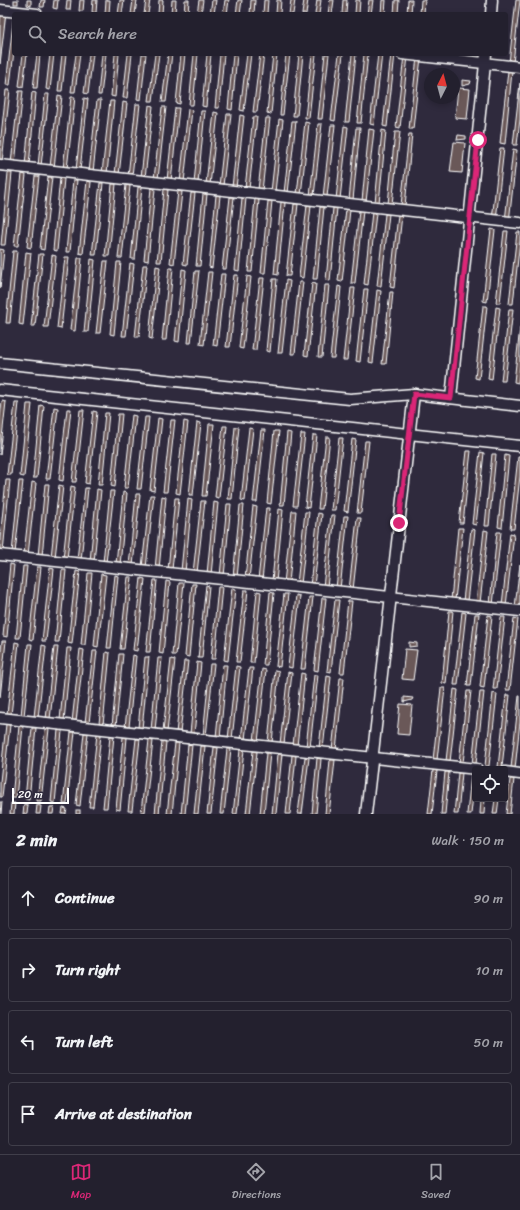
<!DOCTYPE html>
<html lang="en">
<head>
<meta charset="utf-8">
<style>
	body { margin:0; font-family:Sriracha,sans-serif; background:#2f2d3a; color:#f1f3f6 }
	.controls { position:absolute; right:12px; bottom:12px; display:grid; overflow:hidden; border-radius:4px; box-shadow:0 2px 6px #0003 }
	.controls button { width:36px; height:36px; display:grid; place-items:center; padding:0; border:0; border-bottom:1px solid #403e4a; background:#23202e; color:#f1f3f6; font:20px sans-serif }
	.compass { position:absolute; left:424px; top:68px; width:36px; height:36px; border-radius:50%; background:#23202e; box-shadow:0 2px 6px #0003; rotate:6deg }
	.scale { position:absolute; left:12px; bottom:10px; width:57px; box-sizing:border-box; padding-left:4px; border:2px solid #fff; border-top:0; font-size:11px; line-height:14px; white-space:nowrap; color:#fff; -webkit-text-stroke:3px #2f2a3d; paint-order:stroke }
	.stop { position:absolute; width:12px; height:12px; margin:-9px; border:3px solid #db2777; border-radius:50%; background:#fff }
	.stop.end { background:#db2777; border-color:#fff; box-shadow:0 1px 4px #0008 }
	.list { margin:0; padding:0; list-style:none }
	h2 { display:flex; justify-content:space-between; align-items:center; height:52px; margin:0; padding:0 16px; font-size:17px }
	h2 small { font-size:13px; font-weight:400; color:#a3a3aa }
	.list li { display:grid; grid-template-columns:26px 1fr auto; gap:12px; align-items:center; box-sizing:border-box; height:64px; margin:0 8px 8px; padding:0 8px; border:1px solid #403e4a; border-radius:4px }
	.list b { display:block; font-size:15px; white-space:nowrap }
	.list em { font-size:13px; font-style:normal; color:#a3a3aa }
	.icon { flex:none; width:22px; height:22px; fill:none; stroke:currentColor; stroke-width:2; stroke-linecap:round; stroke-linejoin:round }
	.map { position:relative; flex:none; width:520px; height:814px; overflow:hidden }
	.search { position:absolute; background:#23202e; box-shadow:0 2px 6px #0003; left:12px; right:12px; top:12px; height:44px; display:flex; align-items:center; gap:10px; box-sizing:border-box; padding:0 14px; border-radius:4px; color:#a3a3aa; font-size:15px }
	.sheet { height:340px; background:#23202e }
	nav { display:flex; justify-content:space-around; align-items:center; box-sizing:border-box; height:56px; border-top:1px solid #403e4a; background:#23202e; font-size:11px; color:#a3a3aa }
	nav a { display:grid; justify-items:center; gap:2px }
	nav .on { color:#db2777 }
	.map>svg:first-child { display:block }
</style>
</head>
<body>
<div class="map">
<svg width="520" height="814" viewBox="0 0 520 814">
	<rect width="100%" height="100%" fill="#2f2a3d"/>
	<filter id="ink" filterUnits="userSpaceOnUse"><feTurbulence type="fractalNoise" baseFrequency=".025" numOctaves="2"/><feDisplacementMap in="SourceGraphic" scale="8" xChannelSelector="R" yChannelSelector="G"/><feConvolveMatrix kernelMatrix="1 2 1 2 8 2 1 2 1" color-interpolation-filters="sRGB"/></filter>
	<g filter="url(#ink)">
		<g fill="#6a5858" stroke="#fff">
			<rect x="14" y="0" width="4" height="4"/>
			<path d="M 27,0 L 31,0 L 31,6 L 27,5 Z"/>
			<path d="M 41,0 L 45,0 L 44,7 L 40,7 Z"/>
			<path d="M 54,0 L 58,0 L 57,9 L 53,8 Z"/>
			<path d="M 67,0 L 71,0 L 70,10 L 66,10 Z"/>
			<path d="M 80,0 L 84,0 L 83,11 L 79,11 Z"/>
			<path d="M 93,0 L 97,0 L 96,13 L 92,12 Z"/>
			<path d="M 106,0 L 110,0 L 109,14 L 105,14 Z"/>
			<path d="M 120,0 L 124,0 L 122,14 L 118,14 Z"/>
			<path d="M 133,0 L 137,0 L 135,14 L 131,14 Z"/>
			<path d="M 146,0 L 150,0 L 148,14 L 144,14 Z"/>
			<path d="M 159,0 L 163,0 L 162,14 L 158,14 Z"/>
			<path d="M 172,0 L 176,0 L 175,14 L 171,14 Z"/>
			<path d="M 185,0 L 189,0 L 188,14 L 184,14 Z"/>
			<path d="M 199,0 L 203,0 L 201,14 L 197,14 Z"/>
			<path d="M 212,0 L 216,0 L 214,14 L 210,14 Z"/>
			<path d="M 225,0 L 229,0 L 227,14 L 223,14 Z"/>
			<path d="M 238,0 L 242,0 L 240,14 L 236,14 Z"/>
			<path d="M 251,0 L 255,0 L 254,14 L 250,14 Z"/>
			<path d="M 264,0 L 268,0 L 267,14 L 263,14 Z"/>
			<path d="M 277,0 L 281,0 L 280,14 L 276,14 Z"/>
			<path d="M 291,0 L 295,0 L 293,14 L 289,14 Z"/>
			<path d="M 304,0 L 308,0 L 306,14 L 302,14 Z"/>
			<path d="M 317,0 L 321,0 L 319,14 L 315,14 Z"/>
			<path d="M 330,0 L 334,0 L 332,14 L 328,14 Z"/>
			<path d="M 343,0 L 347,0 L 346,14 L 342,14 Z"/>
			<path d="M 356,0 L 360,0 L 359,14 L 355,14 Z"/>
			<path d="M 369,0 L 373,0 L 371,14 L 367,14 Z"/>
			<path d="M 382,0 L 386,0 L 385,14 L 381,14 Z"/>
			<path d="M 395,0 L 399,0 L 398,14 L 394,14 Z"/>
			<path d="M 408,0 L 412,0 L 411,14 L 407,14 Z"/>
			<path d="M 421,0 L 425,0 L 424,14 L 420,14 Z"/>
			<path d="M 516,0 L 520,0 L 513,63 L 509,63 Z"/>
			<path d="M 1,12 L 6,12 L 0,64 L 0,25 Z"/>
			<path d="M 14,13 L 14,51 L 10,85 L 6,85 Z"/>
			<path d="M 23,54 L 27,54 L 23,87 L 19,86 Z"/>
			<path d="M 37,54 L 40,54 L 37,88 L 33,88 Z"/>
			<path d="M 50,54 L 54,54 L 50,90 L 46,89 Z"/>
			<path d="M 62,54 L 66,54 L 62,91 L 58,91 Z"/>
			<path d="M 76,54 L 80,54 L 75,92 L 71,92 Z"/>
			<path d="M 89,54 L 93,54 L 88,94 L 84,93 Z"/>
			<path d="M 102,54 L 106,54 L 101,95 L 98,95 Z"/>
			<path d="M 115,54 L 119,54 L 115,97 L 111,96 Z"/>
			<path d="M 128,54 L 132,54 L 127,98 L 123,98 Z"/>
			<path d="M 142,54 L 146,54 L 141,100 L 137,99 Z"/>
			<path d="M 155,54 L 159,54 L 153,101 L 149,101 Z"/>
			<path d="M 168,54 L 172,54 L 166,102 L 162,102 Z"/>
			<path d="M 181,54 L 185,54 L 180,104 L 176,103 Z"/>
			<path d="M 194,54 L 198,54 L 193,105 L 189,105 Z"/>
			<path d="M 207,54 L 211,54 L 206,107 L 202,106 Z"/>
			<path d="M 220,54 L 224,54 L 219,108 L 215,108 Z"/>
			<path d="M 233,54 L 237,54 L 232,110 L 228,109 Z"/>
			<path d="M 247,54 L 251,54 L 244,111 L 240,110 Z"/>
			<path d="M 260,54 L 264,54 L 257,112 L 253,112 Z"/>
			<path d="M 273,54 L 277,54 L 271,114 L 267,113 Z"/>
			<path d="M 286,54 L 290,54 L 283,115 L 280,115 Z"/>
			<path d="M 299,54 L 303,54 L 297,116 L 293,116 Z"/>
			<path d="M 312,54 L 316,54 L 309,118 L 305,118 Z"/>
			<path d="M 325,54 L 329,54 L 322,119 L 318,119 Z"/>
			<path d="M 339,54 L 343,54 L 335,121 L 331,120 Z"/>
			<path d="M 352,54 L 356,54 L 349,122 L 345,122 Z"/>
			<path d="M 364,54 L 368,54 L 361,123 L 357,123 Z"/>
			<path d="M 378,54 L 382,54 L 374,125 L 370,124 Z"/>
			<path d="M 391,54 L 395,54 L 387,127 L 383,126 Z"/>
			<path d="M 404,55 L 408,56 L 400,128 L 396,127 Z"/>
			<path d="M 417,57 L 421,57 L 413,129 L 409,129 Z"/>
			<path d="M 508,71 L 512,71 L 505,144 L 500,143 Z"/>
			<path d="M 462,80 L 471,81 L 470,84 L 462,86 Z"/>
			<path d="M 520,83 L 520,119 L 517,145 L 513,145 Z"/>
			<path d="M 458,88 L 470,89 L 467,119 L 455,118 Z"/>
			<path d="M 6,90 L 10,90 L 2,162 L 0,162 L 0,145 Z"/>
			<path d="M 19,91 L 23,91 L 15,164 L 11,163 Z"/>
			<path d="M 32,92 L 36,93 L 29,165 L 25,165 Z"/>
			<path d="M 45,94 L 49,94 L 41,166 L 38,166 Z"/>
			<path d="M 58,95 L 62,96 L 54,168 L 50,167 Z"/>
			<path d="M 71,97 L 75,97 L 67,169 L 63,169 Z"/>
			<path d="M 84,98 L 88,99 L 80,170 L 76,170 Z"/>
			<path d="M 97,100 L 101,100 L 93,172 L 89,172 Z"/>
			<path d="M 110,101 L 114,101 L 107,174 L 102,173 Z"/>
			<path d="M 123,102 L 127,103 L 119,175 L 115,174 Z"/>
			<path d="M 136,104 L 140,104 L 132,176 L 128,176 Z"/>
			<path d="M 149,105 L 153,106 L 145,178 L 141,177 Z"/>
			<path d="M 162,107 L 166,107 L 158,179 L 154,179 Z"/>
			<path d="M 175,108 L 179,108 L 171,181 L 167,180 Z"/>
			<path d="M 188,109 L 192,110 L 184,182 L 180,182 Z"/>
			<path d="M 201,111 L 205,111 L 198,183 L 194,183 Z"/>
			<path d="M 214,112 L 218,113 L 210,185 L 206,184 Z"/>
			<path d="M 227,114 L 231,114 L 223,186 L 219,186 Z"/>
			<path d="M 240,115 L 244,116 L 236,188 L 232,187 Z"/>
			<path d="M 253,117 L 257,117 L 249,189 L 245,188 Z"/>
			<path d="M 266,118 L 270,118 L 262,191 L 258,190 Z"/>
			<path d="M 279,119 L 283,120 L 275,192 L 271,192 Z"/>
			<path d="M 292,121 L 296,121 L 288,193 L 284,193 Z"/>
			<path d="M 305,122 L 309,123 L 301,195 L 297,194 Z"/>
			<path d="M 318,124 L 322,124 L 314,196 L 310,196 Z"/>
			<path d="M 331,125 L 335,125 L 327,197 L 323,197 Z"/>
			<path d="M 344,126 L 348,127 L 340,199 L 336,199 Z"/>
			<path d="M 356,128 L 360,128 L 353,200 L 349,200 Z"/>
			<path d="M 369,129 L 374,130 L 366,202 L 362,201 Z"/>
			<path d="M 382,130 L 386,131 L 379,203 L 375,203 Z"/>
			<path d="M 395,132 L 400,132 L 392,204 L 388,204 Z"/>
			<path d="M 409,134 L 412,134 L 405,206 L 401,205 Z"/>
			<path d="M 458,135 L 466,136 L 466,139 L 457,140 Z"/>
			<path d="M 454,142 L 465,143 L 462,173 L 450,172 Z"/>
			<path d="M 500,148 L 504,148 L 496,220 L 492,220 Z"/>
			<path d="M 513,149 L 517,150 L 509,222 L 505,221 Z"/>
			<path d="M 8,173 L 12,173 L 5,245 L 1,245 Z"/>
			<path d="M 22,174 L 26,175 L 18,246 L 14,246 Z"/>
			<path d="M 35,176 L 39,176 L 31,248 L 27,247 Z"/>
			<path d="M 48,177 L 52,177 L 44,250 L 40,249 Z"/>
			<path d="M 60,178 L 64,179 L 57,251 L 53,250 Z"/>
			<path d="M 73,180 L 77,180 L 70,252 L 66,252 Z"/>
			<path d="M 87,181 L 91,182 L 83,254 L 79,253 Z"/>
			<path d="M 100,183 L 103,183 L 96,255 L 92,255 Z"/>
			<path d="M 112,184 L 116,184 L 109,256 L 105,256 Z"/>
			<path d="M 126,185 L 130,186 L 122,258 L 118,258 Z"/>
			<path d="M 138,187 L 142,187 L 135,259 L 131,259 Z"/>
			<path d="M 151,188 L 155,189 L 148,261 L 144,260 Z"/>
			<path d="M 164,189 L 168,190 L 161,262 L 157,262 Z"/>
			<path d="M 178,191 L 182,192 L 174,264 L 170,263 Z"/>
			<path d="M 191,193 L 195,193 L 187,265 L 183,264 Z"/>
			<path d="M 203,194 L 207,194 L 200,266 L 196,266 Z"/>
			<path d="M 216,195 L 220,196 L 212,268 L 209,267 Z"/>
			<path d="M 230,197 L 234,197 L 226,269 L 222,269 Z"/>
			<path d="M 242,198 L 246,198 L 239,271 L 235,270 Z"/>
			<path d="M 255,199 L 259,200 L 252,272 L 248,272 Z"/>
			<path d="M 268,201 L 272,201 L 265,273 L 261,273 Z"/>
			<path d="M 281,202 L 285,203 L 278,275 L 274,274 Z"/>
			<path d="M 294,204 L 298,204 L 290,276 L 286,276 Z"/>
			<path d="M 307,205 L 311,206 L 303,278 L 299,277 Z"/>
			<path d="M 320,207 L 324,207 L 317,279 L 313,279 Z"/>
			<path d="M 333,208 L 337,208 L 330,281 L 326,280 Z"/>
			<path d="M 346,209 L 350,210 L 342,282 L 338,281 Z"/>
			<path d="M 359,211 L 363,211 L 355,283 L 351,283 Z"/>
			<path d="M 372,212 L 376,213 L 368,285 L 364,284 Z"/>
			<path d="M 385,214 L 389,214 L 381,286 L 377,286 Z"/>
			<path d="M 398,215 L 402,215 L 394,288 L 390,287 Z"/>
			<path d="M 491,229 L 495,230 L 487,302 L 483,301 Z"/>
			<path d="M 504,231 L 508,231 L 500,303 L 496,303 Z"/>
			<path d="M 517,232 L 520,232 L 520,240 L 513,304 L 509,304 Z"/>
			<path d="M 0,249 L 4,250 L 0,288 Z"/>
			<path d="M 13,251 L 17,251 L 10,323 L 6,323 Z"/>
			<path d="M 26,252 L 31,253 L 23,325 L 19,324 Z"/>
			<path d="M 39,254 L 43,254 L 35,326 L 31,326 Z"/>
			<path d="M 52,255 L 56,256 L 48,327 L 44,327 Z"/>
			<path d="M 65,257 L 69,257 L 61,329 L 57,328 Z"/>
			<path d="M 78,258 L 82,258 L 75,331 L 70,330 Z"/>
			<path d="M 91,259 L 95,260 L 88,332 L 84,332 Z"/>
			<path d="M 104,261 L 108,261 L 100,333 L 96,333 Z"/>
			<path d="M 117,262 L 121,262 L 114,335 L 110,334 Z"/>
			<path d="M 130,263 L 134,264 L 126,336 L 122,336 Z"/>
			<path d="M 143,265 L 147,265 L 139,337 L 135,337 Z"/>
			<path d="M 156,266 L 160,267 L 152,339 L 149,338 Z"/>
			<path d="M 169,268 L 173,268 L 166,340 L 162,340 Z"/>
			<path d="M 182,269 L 186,270 L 179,342 L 175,341 Z"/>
			<path d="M 195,271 L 199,271 L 191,343 L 188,343 Z"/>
			<path d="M 208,272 L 212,272 L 204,345 L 200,344 Z"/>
			<path d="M 221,274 L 225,274 L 217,346 L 213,345 Z"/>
			<path d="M 234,275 L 238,275 L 230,347 L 226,347 Z"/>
			<path d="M 247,276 L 251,277 L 243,349 L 239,348 Z"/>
			<path d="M 260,278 L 264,278 L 256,350 L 252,350 Z"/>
			<path d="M 273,279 L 277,279 L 270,352 L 266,351 Z"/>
			<path d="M 286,280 L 290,281 L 282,353 L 278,353 Z"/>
			<path d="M 299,282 L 303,282 L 295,354 L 291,354 Z"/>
			<path d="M 312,283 L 316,284 L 308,356 L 304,355 Z"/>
			<path d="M 325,285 L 329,285 L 322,357 L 318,357 Z"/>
			<path d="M 338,286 L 341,287 L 334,358 L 330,358 Z"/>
			<path d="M 351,288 L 355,288 L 347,360 L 343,360 Z"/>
			<path d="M 364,289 L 368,289 L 360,362 L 356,361 Z"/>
			<path d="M 377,290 L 381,291 L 373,363 L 369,362 Z"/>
			<path d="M 390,292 L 393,292 L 386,364 L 382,364 Z"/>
			<path d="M 483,306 L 487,306 L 479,379 L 475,378 Z"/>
			<path d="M 496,307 L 500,308 L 492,380 L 488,379 Z"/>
			<path d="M 509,309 L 513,309 L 505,381 L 501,381 Z"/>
			<path d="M 520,327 L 520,365 L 518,383 L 514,382 Z"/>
			<path d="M 2,401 L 6,402 L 0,455 L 0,418 Z"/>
			<path d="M 15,403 L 19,403 L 11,475 L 7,475 Z"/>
			<path d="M 27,404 L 32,404 L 24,477 L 20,476 Z"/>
			<path d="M 40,405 L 44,406 L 37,478 L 33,478 Z"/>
			<path d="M 54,407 L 58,408 L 50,479 L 46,479 Z"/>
			<path d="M 67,409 L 71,409 L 63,481 L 59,480 Z"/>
			<path d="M 80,410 L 84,410 L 76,482 L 72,482 Z"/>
			<path d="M 93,411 L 97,412 L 89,484 L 85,483 Z"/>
			<path d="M 105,413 L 109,413 L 102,485 L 98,485 Z"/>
			<path d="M 118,414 L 122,414 L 115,487 L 111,486 Z"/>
			<path d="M 132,415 L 136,416 L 128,488 L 124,488 Z"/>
			<path d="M 145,417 L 149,417 L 141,489 L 137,489 Z"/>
			<path d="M 158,418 L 162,419 L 154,491 L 150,490 Z"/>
			<path d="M 171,420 L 175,420 L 167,492 L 163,492 Z"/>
			<path d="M 184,421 L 188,422 L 180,494 L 176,493 Z"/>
			<path d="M 197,422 L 201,423 L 193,495 L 189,495 Z"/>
			<path d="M 209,424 L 214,424 L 206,496 L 202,496 Z"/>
			<path d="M 223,426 L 227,426 L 219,498 L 215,497 Z"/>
			<path d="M 235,427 L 239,427 L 232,499 L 228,499 Z"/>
			<path d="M 249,428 L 253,429 L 245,501 L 241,500 Z"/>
			<path d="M 261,430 L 265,430 L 257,502 L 253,502 Z"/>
			<path d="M 274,431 L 279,431 L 271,504 L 267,503 Z"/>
			<path d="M 287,432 L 291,433 L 284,505 L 280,505 Z"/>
			<path d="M 301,434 L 305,434 L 297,506 L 293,506 Z"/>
			<path d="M 313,435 L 317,435 L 309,508 L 305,507 Z"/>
			<path d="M 326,437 L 330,437 L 322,509 L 318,509 Z"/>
			<path d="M 339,438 L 343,438 L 335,510 L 331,510 Z"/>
			<path d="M 352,439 L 356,440 L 348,512 L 344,511 Z"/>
			<path d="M 365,441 L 369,441 L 361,513 L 357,513 Z"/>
			<path d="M 467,451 L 471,451 L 463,523 L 459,523 Z"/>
			<path d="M 480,452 L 484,453 L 476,525 L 472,524 Z"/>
			<path d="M 492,454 L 496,454 L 489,526 L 485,526 Z"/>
			<path d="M 505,455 L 509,456 L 502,528 L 498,527 Z"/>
			<path d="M 518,457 L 520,457 L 520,476 L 514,529 L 510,529 Z"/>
			<path d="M 6,480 L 10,480 L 3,552 L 0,552 L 0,539 Z"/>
			<path d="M 19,481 L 23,481 L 15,553 L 12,553 Z"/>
			<path d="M 32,482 L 36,483 L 28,555 L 24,554 Z"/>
			<path d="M 45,484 L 49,484 L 42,556 L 38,556 Z"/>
			<path d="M 59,485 L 63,486 L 55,558 L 51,557 Z"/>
			<path d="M 71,486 L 75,487 L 67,559 L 63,559 Z"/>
			<path d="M 85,488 L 88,488 L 81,561 L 77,560 Z"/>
			<path d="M 97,489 L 101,490 L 94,562 L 90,561 Z"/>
			<path d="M 110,491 L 114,491 L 106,563 L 103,563 Z"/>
			<path d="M 123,492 L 127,493 L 120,565 L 116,564 Z"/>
			<path d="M 136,494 L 140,494 L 133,566 L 129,566 Z"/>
			<path d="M 150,495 L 154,495 L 146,568 L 142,567 Z"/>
			<path d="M 162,496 L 166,497 L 159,569 L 155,569 Z"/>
			<path d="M 175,498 L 179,498 L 172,570 L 168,570 Z"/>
			<path d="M 188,499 L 192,500 L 185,572 L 181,571 Z"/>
			<path d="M 201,501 L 205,501 L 197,573 L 193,573 Z"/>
			<path d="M 214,502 L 218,503 L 211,575 L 207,574 Z"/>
			<path d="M 227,504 L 231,504 L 224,576 L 220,576 Z"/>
			<path d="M 240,505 L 244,505 L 237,578 L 233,577 Z"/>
			<path d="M 253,506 L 257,507 L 249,579 L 245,578 Z"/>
			<path d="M 266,508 L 270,508 L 262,580 L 258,580 Z"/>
			<path d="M 279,509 L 283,510 L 276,582 L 272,581 Z"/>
			<path d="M 292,511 L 296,511 L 289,583 L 284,583 Z"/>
			<path d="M 305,512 L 309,512 L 301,584 L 297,584 Z"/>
			<path d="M 318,513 L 322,514 L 314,586 L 310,586 Z"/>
			<path d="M 331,515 L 335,515 L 327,587 L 323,587 Z"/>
			<path d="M 344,516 L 348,516 L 340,589 L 336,588 Z"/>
			<path d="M 357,518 L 361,518 L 353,590 L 349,590 Z"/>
			<path d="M 458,528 L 463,528 L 455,600 L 451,600 Z"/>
			<path d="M 471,529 L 475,530 L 467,602 L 463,601 Z"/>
			<path d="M 484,530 L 488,531 L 480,603 L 476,603 Z"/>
			<path d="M 497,532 L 501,532 L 493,605 L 490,604 Z"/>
			<path d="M 510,533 L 514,534 L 506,606 L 502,605 Z"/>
			<path d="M 10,564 L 14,565 L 7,637 L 3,636 Z"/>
			<path d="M 520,564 L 520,601 L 519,607 L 515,607 Z"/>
			<path d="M 23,566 L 27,566 L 20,638 L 16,638 Z"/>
			<path d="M 37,567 L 41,567 L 33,640 L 29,639 Z"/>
			<path d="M 50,568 L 54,569 L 46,641 L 42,641 Z"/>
			<path d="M 62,570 L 66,570 L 59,642 L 55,642 Z"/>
			<path d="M 76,571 L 80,572 L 72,644 L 68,643 Z"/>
			<path d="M 88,573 L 92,573 L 85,645 L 81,645 Z"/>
			<path d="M 101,574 L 106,575 L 98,647 L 94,646 Z"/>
			<path d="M 115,575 L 118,576 L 111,648 L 107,648 Z"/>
			<path d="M 128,577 L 132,577 L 124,649 L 120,649 Z"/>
			<path d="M 141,578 L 145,579 L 137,651 L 133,650 Z"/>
			<path d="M 154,580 L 157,580 L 150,652 L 146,652 Z"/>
			<path d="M 166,581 L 170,582 L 163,654 L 159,653 Z"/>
			<path d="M 179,583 L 184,583 L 176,655 L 172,655 Z"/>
			<path d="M 192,584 L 196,584 L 189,657 L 185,656 Z"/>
			<path d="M 206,585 L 209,586 L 202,658 L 198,658 Z"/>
			<path d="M 218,587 L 222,587 L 215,659 L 211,659 Z"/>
			<path d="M 232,588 L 236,589 L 228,661 L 224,660 Z"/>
			<path d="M 244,590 L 248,590 L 240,662 L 236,662 Z"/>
			<path d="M 257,591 L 261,592 L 254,663 L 250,663 Z"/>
			<path d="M 270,592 L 274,593 L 267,665 L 263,665 Z"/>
			<path d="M 284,594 L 288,594 L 280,667 L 276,666 Z"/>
			<path d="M 296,595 L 300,596 L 292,668 L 288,667 Z"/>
			<path d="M 309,597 L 313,597 L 305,669 L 301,669 Z"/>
			<path d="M 322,598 L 326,598 L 318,671 L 314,670 Z"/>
			<path d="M 335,600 L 339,600 L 331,672 L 327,671 Z"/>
			<path d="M 348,601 L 352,601 L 344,673 L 340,673 Z"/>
			<path d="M 449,611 L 453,611 L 446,684 L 442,683 Z"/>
			<path d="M 462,612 L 466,613 L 458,685 L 454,685 Z"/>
			<path d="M 475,614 L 479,614 L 471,686 L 467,686 Z"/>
			<path d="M 488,615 L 492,616 L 484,688 L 480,687 Z"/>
			<path d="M 501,617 L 505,617 L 497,689 L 493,689 Z"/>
			<path d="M 514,618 L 518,619 L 510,690 L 506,690 Z"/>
			<path d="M 2,641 L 6,641 L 0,698 L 0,662 Z"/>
			<path d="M 15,642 L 19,643 L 11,715 L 7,714 Z"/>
			<path d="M 409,642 L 417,643 L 417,646 L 409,647 Z"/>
			<path d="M 28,644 L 32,644 L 24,716 L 21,716 Z"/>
			<path d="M 42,645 L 46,646 L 38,718 L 34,717 Z"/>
			<path d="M 54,647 L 58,647 L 50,719 L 46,719 Z"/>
			<path d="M 67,648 L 71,648 L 64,721 L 60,720 Z"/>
			<path d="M 80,649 L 84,650 L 76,722 L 72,722 Z"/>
			<path d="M 405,649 L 417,650 L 413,680 L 402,679 Z"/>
			<path d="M 93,651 L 97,651 L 89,723 L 85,723 Z"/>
			<path d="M 106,652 L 110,653 L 103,725 L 99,724 Z"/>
			<path d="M 119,654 L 123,654 L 116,726 L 112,726 Z"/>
			<path d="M 133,655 L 136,656 L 129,727 L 125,727 Z"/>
			<path d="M 145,657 L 149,657 L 142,729 L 138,728 Z"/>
			<path d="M 158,658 L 162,658 L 155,731 L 151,730 Z"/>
			<path d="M 171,659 L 175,660 L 167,732 L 163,731 Z"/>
			<path d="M 184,661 L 188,661 L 180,733 L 176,733 Z"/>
			<path d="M 197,662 L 201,663 L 194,735 L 190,734 Z"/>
			<path d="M 210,664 L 214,664 L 206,736 L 203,736 Z"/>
			<path d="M 223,665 L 227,665 L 220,738 L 216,737 Z"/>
			<path d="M 236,666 L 240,667 L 232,739 L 228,739 Z"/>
			<path d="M 249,668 L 253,668 L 245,740 L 241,740 Z"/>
			<path d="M 262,669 L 266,670 L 258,742 L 254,741 Z"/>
			<path d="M 275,670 L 279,671 L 272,743 L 268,743 Z"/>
			<path d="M 288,672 L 292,673 L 284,744 L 280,744 Z"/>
			<path d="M 301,673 L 305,674 L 297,746 L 293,745 Z"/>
			<path d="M 314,675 L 318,675 L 310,747 L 306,747 Z"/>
			<path d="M 327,676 L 331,677 L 323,749 L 319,748 Z"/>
			<path d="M 340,678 L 344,678 L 336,750 L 332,750 Z"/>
			<path d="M 441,688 L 445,688 L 437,760 L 433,760 Z"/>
			<path d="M 454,689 L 458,690 L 450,762 L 446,761 Z"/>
			<path d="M 467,691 L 471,691 L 463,763 L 459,763 Z"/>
			<path d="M 480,692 L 484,692 L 476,764 L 472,764 Z"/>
			<path d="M 493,693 L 497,694 L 489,766 L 485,766 Z"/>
			<path d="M 506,695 L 510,695 L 502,767 L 498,767 Z"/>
			<path d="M 519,696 L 520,696 L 520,722 L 515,769 L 511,768 Z"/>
			<path d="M 404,697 L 413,698 L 412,700 L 404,702 Z"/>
			<path d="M 400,704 L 412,705 L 409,735 L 397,734 Z"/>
			<path d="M 6,724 L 10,725 L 2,797 L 0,797 L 0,782 Z"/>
			<path d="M 19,726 L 23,726 L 16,798 L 12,798 Z"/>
			<path d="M 32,728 L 36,728 L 29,800 L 25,799 Z"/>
			<path d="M 45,729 L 49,729 L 41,801 L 37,801 Z"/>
			<path d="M 58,730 L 62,731 L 55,803 L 51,802 Z"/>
			<path d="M 71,732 L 75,732 L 67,804 L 63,804 Z"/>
			<path d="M 84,733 L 88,733 L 80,806 L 76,805 Z"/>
			<path d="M 97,734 L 101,735 L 93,807 L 89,807 Z"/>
			<path d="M 110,736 L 114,736 L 107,808 L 103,808 Z"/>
			<path d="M 123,737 L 127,738 L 120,810 L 116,809 Z"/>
			<path d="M 136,739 L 140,739 L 132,811 L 128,811 Z"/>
			<path d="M 149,740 L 153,741 L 145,812 L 141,812 Z"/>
			<path d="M 162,741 L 166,742 L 159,814 L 155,814 Z"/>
			<path d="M 175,743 L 179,743 L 172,814 L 167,814 Z"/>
			<path d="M 188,744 L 192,745 L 185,814 L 181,814 Z"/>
			<path d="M 201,746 L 205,746 L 198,814 L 194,814 Z"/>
			<path d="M 214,747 L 218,748 L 211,814 L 207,814 Z"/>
			<path d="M 227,749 L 231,749 L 224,814 L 220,814 Z"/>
			<path d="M 240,750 L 244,750 L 237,814 L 233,814 Z"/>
			<path d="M 253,751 L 257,752 L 250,814 L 246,814 Z"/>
			<path d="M 266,753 L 270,753 L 264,814 L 260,814 Z"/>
			<path d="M 278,754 L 282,754 L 276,814 L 272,814 Z"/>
			<path d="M 292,755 L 296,756 L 290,814 L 286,814 Z"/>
			<path d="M 305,757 L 309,758 L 302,814 L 298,814 Z"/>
			<path d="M 317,758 L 321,759 L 316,814 L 312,814 Z"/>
			<path d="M 330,760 L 335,760 L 329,814 L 325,814 Z"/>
			<path d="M 433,770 L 437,771 L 432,814 L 428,814 Z"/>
			<path d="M 445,772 L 449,772 L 445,814 L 441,814 Z"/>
			<path d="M 458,773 L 462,773 L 458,814 L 454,814 Z"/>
			<path d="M 471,774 L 475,775 L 475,778 L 471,814 L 467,814 Z"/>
			<path d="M 510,779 L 514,779 L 510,814 L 506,814 Z"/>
			<path d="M 481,799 L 485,799 L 484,814 L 480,814 Z"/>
			<path d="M 495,799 L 499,799 L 497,814 L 493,814 Z"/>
			<path d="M 0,802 L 2,802 L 1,814 L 0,814 Z"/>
			<path d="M 11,803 L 15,803 L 14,814 L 10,814 Z"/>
			<path d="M 24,804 L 28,805 L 27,814 L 23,814 Z"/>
			<path d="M 37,805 L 41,806 L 40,814 L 36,814 Z"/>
			<path d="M 50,807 L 54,807 L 53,814 L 49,814 Z"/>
			<path d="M 63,808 L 67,809 L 66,814 L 62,814 Z"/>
			<rect x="76" y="810" width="4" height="4"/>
		</g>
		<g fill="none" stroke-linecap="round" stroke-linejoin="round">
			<defs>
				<g id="service">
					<path d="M 0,10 L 37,14"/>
					<path d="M 491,14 L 492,0"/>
					<path d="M 402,54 L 520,67"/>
					<path d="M 0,165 L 520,223"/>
					<path d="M 0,363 L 350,399 L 414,394 L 520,406"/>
					<path d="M 0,390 L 520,446"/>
					<path d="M 451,398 L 486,54"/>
					<path d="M 0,555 L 520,611"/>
					<path d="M 0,718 L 477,769"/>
					<path d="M 505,772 L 520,774"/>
					<path d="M 366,814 L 414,394"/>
				</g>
			</defs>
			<use href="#service" stroke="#fff" stroke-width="13"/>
			<use href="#service" stroke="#2f2a3d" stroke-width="10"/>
		</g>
	</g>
	<g fill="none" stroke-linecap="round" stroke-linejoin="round" filter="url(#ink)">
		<path stroke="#db2777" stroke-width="5" d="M 399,523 L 414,394 L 451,398 L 478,140"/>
	</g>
</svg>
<div class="controls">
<button><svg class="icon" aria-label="locate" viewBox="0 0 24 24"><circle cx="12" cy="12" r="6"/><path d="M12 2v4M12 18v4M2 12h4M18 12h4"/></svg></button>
</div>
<svg class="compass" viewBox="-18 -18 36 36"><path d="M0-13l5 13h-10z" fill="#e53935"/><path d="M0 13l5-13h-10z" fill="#a3a3aa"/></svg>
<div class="scale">20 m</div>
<div class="stop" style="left:478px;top:140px"></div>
<div class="stop end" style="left:399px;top:523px"></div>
<div class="search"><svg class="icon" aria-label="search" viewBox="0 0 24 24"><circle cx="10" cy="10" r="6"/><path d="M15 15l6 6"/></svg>Search here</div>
</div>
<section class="sheet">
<h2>2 min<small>Walk · 150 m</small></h2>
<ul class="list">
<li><svg class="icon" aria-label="ahead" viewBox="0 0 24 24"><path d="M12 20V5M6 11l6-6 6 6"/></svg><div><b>Continue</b></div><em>90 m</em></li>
<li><svg class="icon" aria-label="right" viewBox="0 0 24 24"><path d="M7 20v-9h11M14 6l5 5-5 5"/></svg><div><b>Turn right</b></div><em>10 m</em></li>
<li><svg class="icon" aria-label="left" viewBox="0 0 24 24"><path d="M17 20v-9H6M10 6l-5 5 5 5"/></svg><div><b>Turn left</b></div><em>50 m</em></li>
<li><svg class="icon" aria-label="arrive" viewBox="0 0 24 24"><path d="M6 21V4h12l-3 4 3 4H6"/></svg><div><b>Arrive at destination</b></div></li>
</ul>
</section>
<nav>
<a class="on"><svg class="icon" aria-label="map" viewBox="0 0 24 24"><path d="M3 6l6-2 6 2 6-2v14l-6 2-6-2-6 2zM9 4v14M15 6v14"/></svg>Map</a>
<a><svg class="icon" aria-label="directions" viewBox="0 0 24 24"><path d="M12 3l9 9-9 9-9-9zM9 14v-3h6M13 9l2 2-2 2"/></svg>Directions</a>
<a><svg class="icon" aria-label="saved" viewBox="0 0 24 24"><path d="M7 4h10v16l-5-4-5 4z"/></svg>Saved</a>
</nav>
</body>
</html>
